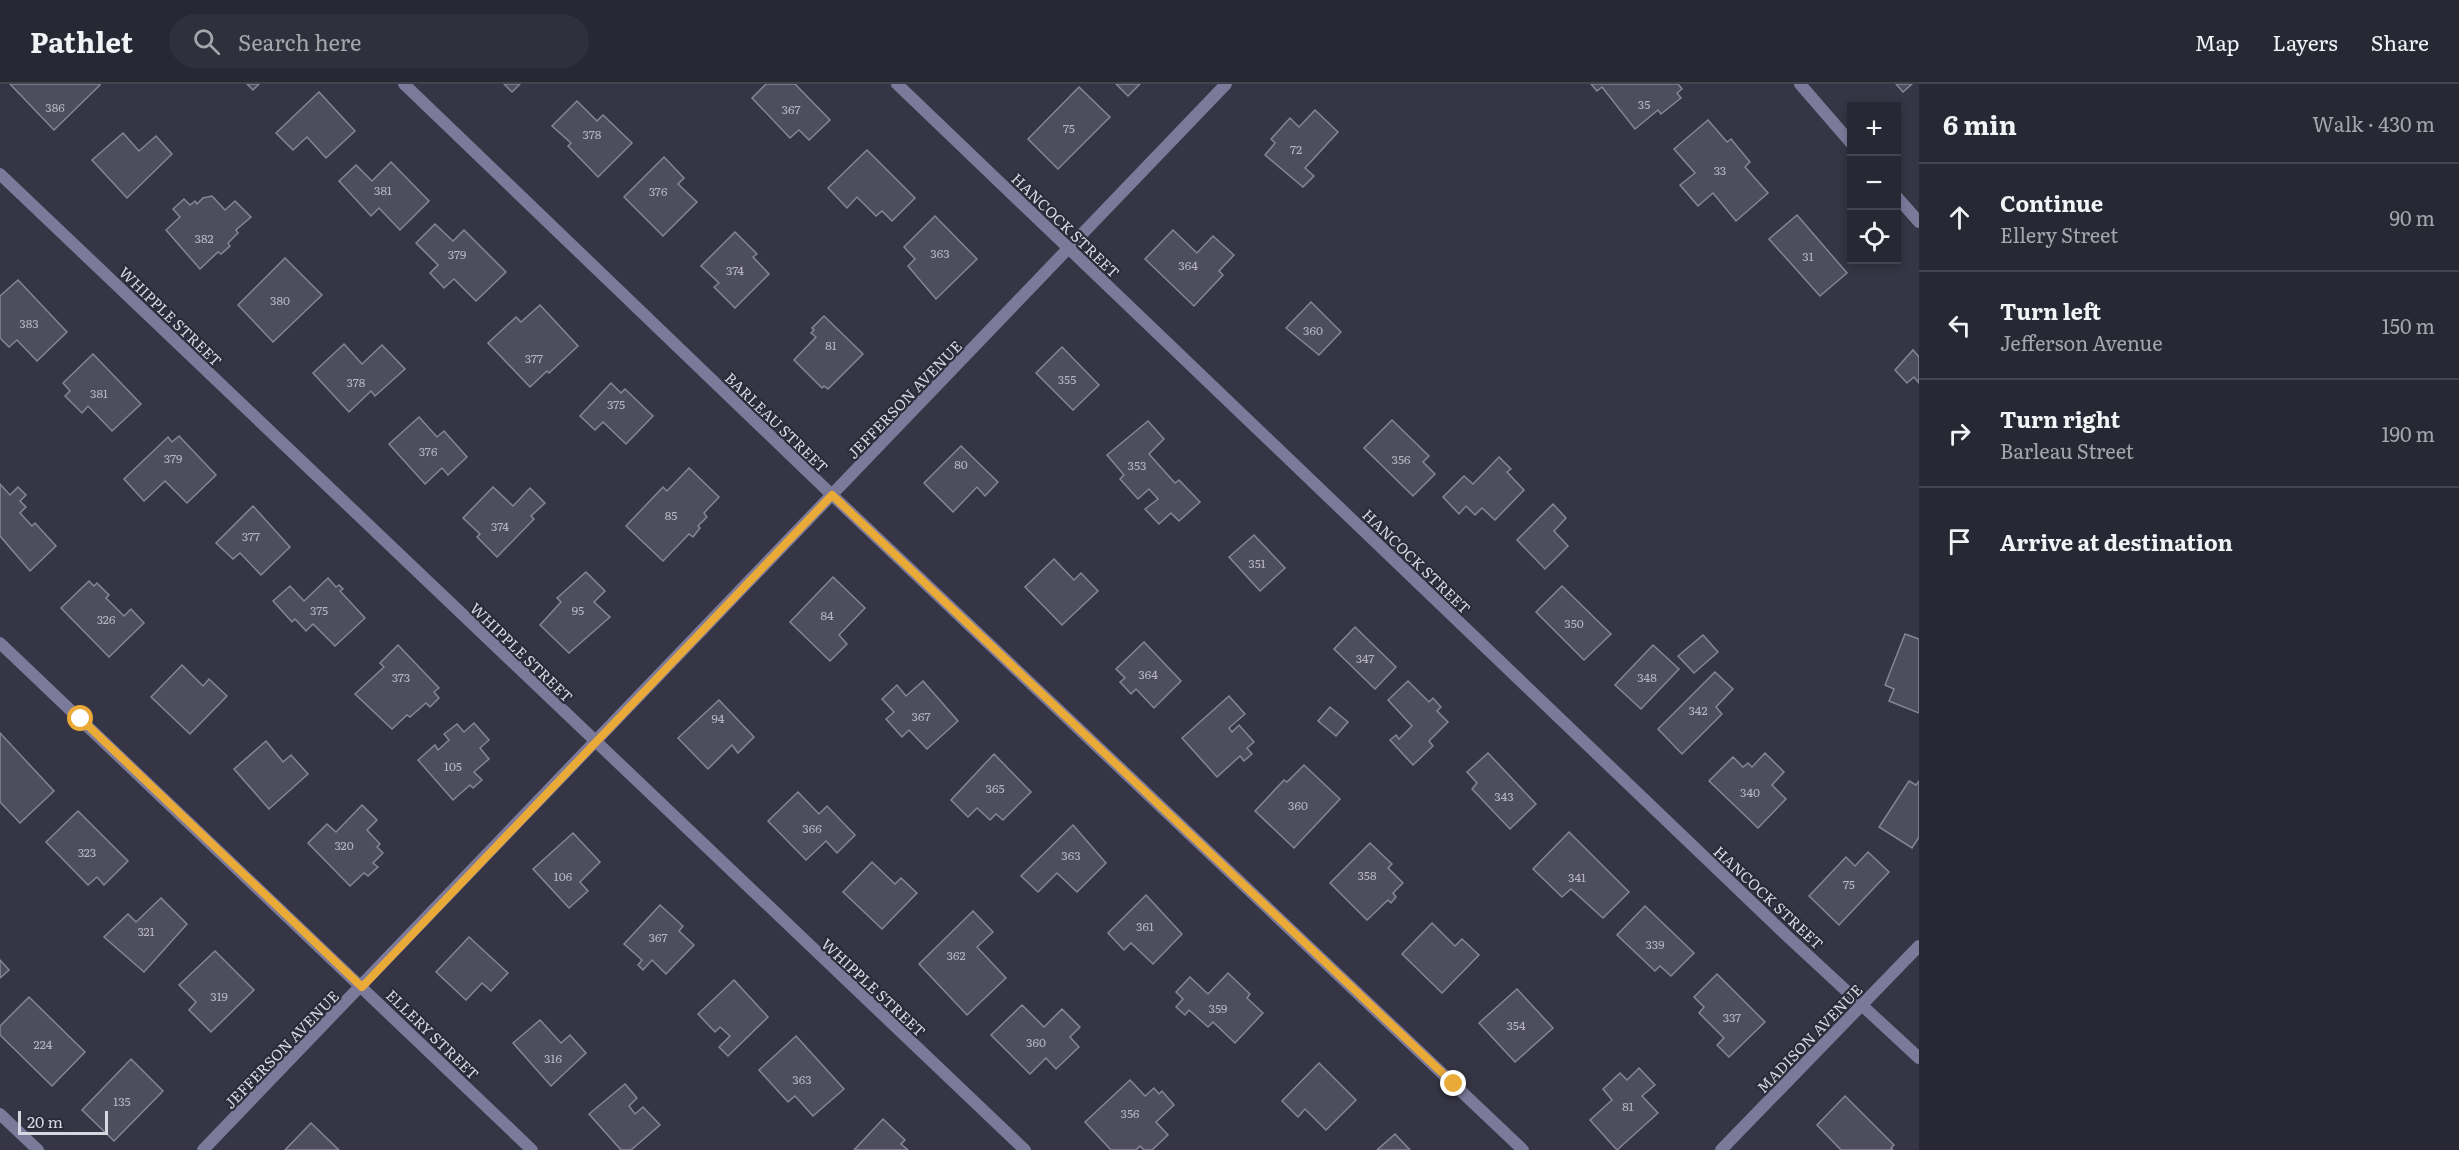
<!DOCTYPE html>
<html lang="en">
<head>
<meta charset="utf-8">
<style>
	body { margin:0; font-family:Literata,serif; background:#30303c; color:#f1f3f6 }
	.controls { position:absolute; right:18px; top:18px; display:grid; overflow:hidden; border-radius:0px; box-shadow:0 3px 9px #0003 }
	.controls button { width:54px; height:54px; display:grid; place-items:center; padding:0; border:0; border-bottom:2px solid #44444f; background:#282834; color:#f1f3f6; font:30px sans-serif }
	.scale { position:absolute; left:18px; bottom:15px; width:90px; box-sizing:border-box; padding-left:6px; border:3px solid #d7d7e1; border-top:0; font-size:16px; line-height:21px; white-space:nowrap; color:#d7d7e1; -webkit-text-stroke:4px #2c2b3a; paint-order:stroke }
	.stop { position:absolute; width:18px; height:18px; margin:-14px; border:4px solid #eaaa38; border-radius:50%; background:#fff }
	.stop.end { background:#eaaa38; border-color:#fff; box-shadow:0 2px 6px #0008 }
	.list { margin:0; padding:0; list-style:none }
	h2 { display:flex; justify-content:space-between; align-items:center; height:78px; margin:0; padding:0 24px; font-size:26px }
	h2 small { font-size:20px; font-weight:400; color:#a5a6ac }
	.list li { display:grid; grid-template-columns:39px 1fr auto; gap:18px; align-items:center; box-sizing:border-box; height:108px; padding:0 24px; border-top:2px solid #44444f }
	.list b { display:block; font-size:22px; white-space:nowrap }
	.list p { margin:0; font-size:20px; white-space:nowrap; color:#a5a6ac }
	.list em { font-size:20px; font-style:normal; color:#a5a6ac }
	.icon { flex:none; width:33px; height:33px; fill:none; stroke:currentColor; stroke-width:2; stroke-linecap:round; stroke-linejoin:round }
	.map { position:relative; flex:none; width:1919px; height:1066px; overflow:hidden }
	header { display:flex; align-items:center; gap:36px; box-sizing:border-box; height:84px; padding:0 30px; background:#282834; border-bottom:2px solid #44444f }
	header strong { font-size:28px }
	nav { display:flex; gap:33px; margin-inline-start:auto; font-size:21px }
	.search { width:420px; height:54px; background:#30303c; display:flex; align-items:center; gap:15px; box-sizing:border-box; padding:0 21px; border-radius:33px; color:#a5a6ac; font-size:22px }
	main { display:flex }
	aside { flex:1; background:#282834 }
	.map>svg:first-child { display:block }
</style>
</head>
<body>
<header>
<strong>Pathlet</strong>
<div class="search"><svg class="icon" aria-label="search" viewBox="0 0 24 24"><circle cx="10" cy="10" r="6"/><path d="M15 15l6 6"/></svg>Search here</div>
<nav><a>Map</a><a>Layers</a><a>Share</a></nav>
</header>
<main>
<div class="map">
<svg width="1919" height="1066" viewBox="0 0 1919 1066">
	<rect width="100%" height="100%" fill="#363545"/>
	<g fill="#4e4d5e" stroke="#868598" stroke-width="1.5">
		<path d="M 10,0 L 98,0 L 100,1 L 54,46 Z"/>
		<path d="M 247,0 L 259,0 L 253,6 Z"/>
		<path d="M 504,0 L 520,0 L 512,8 Z"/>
		<path d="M 766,0 L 795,0 L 830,36 L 809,56 L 799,46 L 790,54 L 752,14 Z"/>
		<path d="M 1116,0 L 1140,0 L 1128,12 Z"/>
		<path d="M 1591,0 L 1678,0 L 1682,5 L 1677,9 L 1681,14 L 1661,30 L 1658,26 L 1635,45 L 1602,3 L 1597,7 Z"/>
		<path d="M 1896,0 L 1912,0 L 1903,8 Z"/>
		<path d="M 1079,3 L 1110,33 L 1058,85 L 1028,55 Z"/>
		<path d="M 319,8 L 355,47 L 326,74 L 307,53 L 293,66 L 276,49 Z"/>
		<path d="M 577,17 L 597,37 L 603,31 L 632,59 L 598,93 L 568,62 L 571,59 L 552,42 Z"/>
		<path d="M 1315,26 L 1338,48 L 1305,84 L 1314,92 L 1303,103 L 1265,71 L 1275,59 L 1271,55 L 1290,34 L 1299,43 Z"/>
		<path d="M 1708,36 L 1727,58 L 1731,55 L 1750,78 L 1745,83 L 1768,109 L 1736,137 L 1713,109 L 1698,122 L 1680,101 L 1695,89 L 1674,65 Z"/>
		<path d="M 123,49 L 139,67 L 156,52 L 172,70 L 127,114 L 92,76 Z"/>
		<path d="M 867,66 L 915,114 L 892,137 L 882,127 L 876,132 L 857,113 L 847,124 L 828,104 Z"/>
		<path d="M 664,73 L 684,94 L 678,100 L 697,118 L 663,152 L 624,113 Z"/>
		<path d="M 391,78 L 429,117 L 400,146 L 379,124 L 371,132 L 339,97 L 356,81 L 372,97 Z"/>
		<path d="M 212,112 L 225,126 L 235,117 L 251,133 L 236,146 L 238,149 L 228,159 L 230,162 L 221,170 L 218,168 L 200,185 L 166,146 L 180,133 L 173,125 L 184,115 L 190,121 L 195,117 L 197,120 L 203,114 Z"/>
		<path d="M 1797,131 L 1847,189 L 1820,212 L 1769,155 Z"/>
		<path d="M 935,132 L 977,175 L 936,215 L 908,182 L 915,175 L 904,163 Z"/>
		<path d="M 435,140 L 453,157 L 464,146 L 506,188 L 476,217 L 454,195 L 444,204 L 430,189 L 438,181 L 416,159 Z"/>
		<path d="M 1173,146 L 1197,169 L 1213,152 L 1234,171 L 1219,187 L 1223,191 L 1194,222 L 1145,175 Z"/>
		<path d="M 735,148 L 757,170 L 753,173 L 769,190 L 735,224 L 714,203 L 719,199 L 701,182 Z"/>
		<path d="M 285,174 L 322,211 L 273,258 L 238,221 Z"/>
		<path d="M 18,196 L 67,248 L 37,277 L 17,256 L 9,263 L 0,254 L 0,212 Z"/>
		<path d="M 1311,218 L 1341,248 L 1319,271 L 1286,244 Z"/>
		<path d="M 540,221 L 578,262 L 549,289 L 547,287 L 530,303 L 488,259 L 516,233 L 521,238 Z"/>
		<path d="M 824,232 L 863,270 L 828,305 L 824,302 L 822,304 L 794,276 L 816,253 L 811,249 L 814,246 L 812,244 Z"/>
		<path d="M 344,260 L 362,280 L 382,261 L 405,285 L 375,312 L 371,307 L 349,328 L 313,289 Z"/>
		<path d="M 1062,263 L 1099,301 L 1073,326 L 1036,289 Z"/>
		<path d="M 1913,266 L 1919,273 L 1919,299 L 1914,293 L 1907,299 L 1895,286 Z"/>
		<path d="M 93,270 L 141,320 L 112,347 L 88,322 L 82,329 L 65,312 L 70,307 L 63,299 Z"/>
		<path d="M 611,299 L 621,309 L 625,305 L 653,332 L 626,360 L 603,338 L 595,346 L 580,332 Z"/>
		<path d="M 419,333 L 437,353 L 444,347 L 467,373 L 448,391 L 442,384 L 425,400 L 389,360 Z"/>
		<path d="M 1392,336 L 1429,372 L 1423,378 L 1435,390 L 1413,412 L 1364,364 Z"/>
		<path d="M 1148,337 L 1164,355 L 1149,370 L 1175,399 L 1179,396 L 1200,418 L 1179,437 L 1171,429 L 1159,440 L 1145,425 L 1158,415 L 1149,405 L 1138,415 L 1120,395 L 1124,391 L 1107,371 Z"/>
		<path d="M 179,352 L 216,391 L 187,419 L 165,397 L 144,417 L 124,395 L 168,353 L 172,358 Z"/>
		<path d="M 961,362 L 998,398 L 985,412 L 977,403 L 953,428 L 924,399 Z"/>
		<path d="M 1499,373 L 1511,385 L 1507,388 L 1524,406 L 1495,436 L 1482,424 L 1475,431 L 1466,422 L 1459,430 L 1443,413 L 1464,392 L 1473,400 Z"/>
		<path d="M 689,384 L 719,413 L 704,429 L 707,433 L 698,442 L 700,444 L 693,453 L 689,450 L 663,477 L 626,442 L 663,403 L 667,407 Z"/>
		<path d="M 0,400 L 10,411 L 18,403 L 26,411 L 20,417 L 26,423 L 20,429 L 32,442 L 35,439 L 56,462 L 30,487 L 0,452 Z"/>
		<path d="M 493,403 L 513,422 L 530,404 L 545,419 L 531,432 L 534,435 L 497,473 L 477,453 L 480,450 L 463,434 Z"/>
		<path d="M 1553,420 L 1566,434 L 1554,447 L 1568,462 L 1545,485 L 1517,456 Z"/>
		<path d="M 253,422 L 290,463 L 261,491 L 240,469 L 233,475 L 216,459 Z"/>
		<path d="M 1254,451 L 1285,484 L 1260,507 L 1229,473 Z"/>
		<path d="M 1054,475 L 1074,496 L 1081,489 L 1098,507 L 1062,541 L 1025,503 Z"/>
		<path d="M 586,488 L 605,507 L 594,518 L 610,533 L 569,569 L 540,541 L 561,518 L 557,514 Z"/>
		<path d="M 833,493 L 865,524 L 839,551 L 847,560 L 830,577 L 790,538 Z"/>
		<path d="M 328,494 L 336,503 L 339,501 L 343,505 L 340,507 L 365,534 L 335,562 L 313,540 L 306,547 L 295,535 L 292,538 L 273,517 L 290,502 L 304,517 Z"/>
		<path d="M 89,497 L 94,502 L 97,499 L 109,511 L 106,514 L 124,532 L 131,525 L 144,539 L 109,573 L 61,524 Z"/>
		<path d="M 1562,502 L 1611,550 L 1584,576 L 1536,528 Z"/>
		<path d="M 1355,543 L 1396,583 L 1375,605 L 1334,565 Z"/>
		<path d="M 1905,550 L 1919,555 L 1919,629 L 1889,617 L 1894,605 L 1885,601 Z"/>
		<path d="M 1703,551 L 1718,568 L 1694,589 L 1678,572 Z"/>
		<path d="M 1144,558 L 1181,597 L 1154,624 L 1136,605 L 1131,610 L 1120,598 L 1125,594 L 1116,585 Z"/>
		<path d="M 398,561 L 439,604 L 434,608 L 439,614 L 430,623 L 426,619 L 410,633 L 407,631 L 392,645 L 355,610 L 384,583 L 380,579 Z"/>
		<path d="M 1653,561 L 1679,585 L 1641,625 L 1615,601 Z"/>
		<path d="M 182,581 L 203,602 L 209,595 L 227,612 L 190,650 L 151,613 Z"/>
		<path d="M 1715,588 L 1733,605 L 1716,623 L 1722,630 L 1682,670 L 1658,645 Z"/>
		<path d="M 923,597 L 958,637 L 927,665 L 909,646 L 902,653 L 886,635 L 894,628 L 882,615 L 897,601 L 906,612 Z"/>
		<path d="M 1408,597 L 1429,618 L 1433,614 L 1441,623 L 1437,627 L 1448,638 L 1429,657 L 1433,662 L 1413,681 L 1390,656 L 1396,651 L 1399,655 L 1412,642 L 1388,616 Z"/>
		<path d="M 1229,612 L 1245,630 L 1229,644 L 1232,648 L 1239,641 L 1254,658 L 1247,664 L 1252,670 L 1244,677 L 1240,672 L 1217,693 L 1182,654 Z"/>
		<path d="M 719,616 L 754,653 L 738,669 L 732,661 L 708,685 L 678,654 Z"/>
		<path d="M 1330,623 L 1348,638 L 1336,652 L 1318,637 Z"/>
		<path d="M 474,639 L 489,656 L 480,664 L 489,675 L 474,688 L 482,696 L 473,704 L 470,701 L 453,716 L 418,676 L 435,661 L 438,666 L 449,656 L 444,650 L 457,640 L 464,648 Z"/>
		<path d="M 0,649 L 54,707 L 20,739 L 0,718 Z"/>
		<path d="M 266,657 L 283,678 L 291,671 L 308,690 L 269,725 L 234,685 Z"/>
		<path d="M 1488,669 L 1536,720 L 1510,745 L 1472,705 L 1477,699 L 1467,688 Z"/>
		<path d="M 1765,669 L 1784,688 L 1772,701 L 1786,715 L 1758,744 L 1709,697 L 1733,673 L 1743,683 L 1748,679 L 1752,683 Z"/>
		<path d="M 994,670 L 1031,708 L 1003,736 L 996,730 L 990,736 L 977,724 L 968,733 L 951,716 Z"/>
		<path d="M 1304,681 L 1340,715 L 1294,764 L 1255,727 L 1284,696 L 1287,698 Z"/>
		<path d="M 1909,697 L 1916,701 L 1919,697 L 1919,753 L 1912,764 L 1879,743 Z"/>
		<path d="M 798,708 L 819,730 L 827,722 L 855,751 L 837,769 L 826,757 L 806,776 L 768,737 Z"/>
		<path d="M 362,721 L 377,736 L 367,746 L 380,760 L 377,763 L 383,769 L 373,779 L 378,783 L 368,792 L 364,789 L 350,802 L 308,759 L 327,740 L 336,748 Z"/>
		<path d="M 78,727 L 128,777 L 104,801 L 97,793 L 88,801 L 46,758 Z"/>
		<path d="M 1073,741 L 1106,779 L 1077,808 L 1057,789 L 1038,808 L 1021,792 Z"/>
		<path d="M 1569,748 L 1629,808 L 1603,834 L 1571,805 L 1562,813 L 1533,785 Z"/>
		<path d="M 573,749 L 600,778 L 580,798 L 588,807 L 569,824 L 533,785 Z"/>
		<path d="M 1370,759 L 1392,780 L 1388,784 L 1403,799 L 1393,809 L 1396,813 L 1391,819 L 1388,816 L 1367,836 L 1330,799 Z"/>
		<path d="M 1868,768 L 1889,788 L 1839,841 L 1809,812 L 1846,773 L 1855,782 Z"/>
		<path d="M 872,778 L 895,800 L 901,794 L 917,809 L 882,845 L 843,808 Z"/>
		<path d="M 1146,811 L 1182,850 L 1153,880 L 1131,859 L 1124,866 L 1108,849 Z"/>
		<path d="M 161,814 L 187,840 L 144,888 L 104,853 L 128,830 L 136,838 Z"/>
		<path d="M 660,821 L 683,842 L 679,847 L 694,861 L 666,890 L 652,876 L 643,886 L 638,881 L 642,876 L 624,860 Z"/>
		<path d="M 1645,822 L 1694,869 L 1671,892 L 1660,882 L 1655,887 L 1617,851 Z"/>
		<path d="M 973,827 L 993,848 L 977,863 L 1006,894 L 967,931 L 919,880 Z"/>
		<path d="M 1432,839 L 1455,862 L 1462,855 L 1479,871 L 1442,909 L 1402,870 Z"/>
		<path d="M 469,853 L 508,889 L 491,907 L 482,899 L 466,916 L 436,888 Z"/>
		<path d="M 215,867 L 254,906 L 211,948 L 189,926 L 196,918 L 179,901 Z"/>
		<path d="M 0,876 L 9,886 L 0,894 Z"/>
		<path d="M 1228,889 L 1250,910 L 1247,914 L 1263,929 L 1235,959 L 1213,938 L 1208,943 L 1189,926 L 1185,931 L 1176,923 L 1183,915 L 1176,908 L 1190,893 L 1208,910 Z"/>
		<path d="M 1717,890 L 1765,938 L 1729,973 L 1717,961 L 1724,954 L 1699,929 L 1704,923 L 1694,913 Z"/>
		<path d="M 734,896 L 768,933 L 728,972 L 719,963 L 730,952 L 720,943 L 715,948 L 698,930 Z"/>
		<path d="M 1517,905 L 1553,944 L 1515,978 L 1479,939 Z"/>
		<path d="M 29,913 L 85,968 L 52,1002 L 0,951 L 0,942 Z"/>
		<path d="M 1022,921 L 1044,943 L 1062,925 L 1080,943 L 1070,953 L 1079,963 L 1056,985 L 1046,974 L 1030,990 L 991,951 Z"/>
		<path d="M 540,936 L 561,959 L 570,951 L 586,969 L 551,1002 L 513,959 Z"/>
		<path d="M 796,952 L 844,1005 L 813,1032 L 795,1012 L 788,1018 L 759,986 Z"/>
		<path d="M 131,975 L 163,1007 L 114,1057 L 82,1026 Z"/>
		<path d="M 1319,979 L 1356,1016 L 1326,1046 L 1305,1025 L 1298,1033 L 1282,1017 Z"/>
		<path d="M 1639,984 L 1655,1001 L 1642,1012 L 1658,1029 L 1617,1066 L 1590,1036 L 1612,1016 L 1603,1005 L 1620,989 L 1627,996 Z"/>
		<path d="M 1130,996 L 1145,1012 L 1154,1004 L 1159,1010 L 1162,1007 L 1174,1021 L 1156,1038 L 1168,1051 L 1152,1066 L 1144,1066 L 1140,1062 L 1136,1066 L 1111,1066 L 1085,1038 Z"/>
		<path d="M 625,1000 L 637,1014 L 629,1022 L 635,1030 L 643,1023 L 660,1041 L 631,1066 L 621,1066 L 589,1030 Z"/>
		<path d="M 1845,1012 L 1894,1061 L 1891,1064 L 1893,1066 L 1841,1066 L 1817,1041 Z"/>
		<path d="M 883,1035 L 905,1056 L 901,1060 L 908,1066 L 854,1066 Z"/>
		<path d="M 311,1039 L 339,1066 L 285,1066 Z"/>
		<path d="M 1395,1050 L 1410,1066 L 1377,1066 Z"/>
	</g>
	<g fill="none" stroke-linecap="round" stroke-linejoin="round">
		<g stroke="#7c7a9a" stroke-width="12">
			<path d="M 404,0 L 832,411 L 1523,1066"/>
			<path d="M 897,0 L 1786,851 L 1919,974"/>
			<path d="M 1800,0 L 1852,60"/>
			<path d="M 0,90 L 1025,1066"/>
			<path d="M 1896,112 L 1919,138"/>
			<path d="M 0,559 L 532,1066"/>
			<path d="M 0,1030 L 38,1066"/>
			<path d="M 203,1066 L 1226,0"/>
			<path d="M 1721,1066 L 1919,862"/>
		</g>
	</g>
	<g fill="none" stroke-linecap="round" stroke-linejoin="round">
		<path stroke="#eaaa38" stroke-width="8" d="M 81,635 L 362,903 L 832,411 L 1454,1000"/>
	</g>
	<g text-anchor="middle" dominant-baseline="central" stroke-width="4.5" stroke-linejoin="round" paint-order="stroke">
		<g font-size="12" fill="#b5b4c0">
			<text x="1644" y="20">35</text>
			<text x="55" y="23">386</text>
			<text x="791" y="25">367</text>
			<text x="1069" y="44">75</text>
			<text x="592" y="50">378</text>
			<text x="1296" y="65">72</text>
			<text x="1720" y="86">33</text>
			<text x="383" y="106">381</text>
			<text x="658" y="107">376</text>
			<text x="204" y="154">382</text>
			<text x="940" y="169">363</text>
			<text x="457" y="170">379</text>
			<text x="1808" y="172">31</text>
			<text x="1188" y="181">364</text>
			<text x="735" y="186">374</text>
			<text x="280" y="216">380</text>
			<text x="29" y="239">383</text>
			<text x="1313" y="246">360</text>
			<text x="831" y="261">81</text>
			<text x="534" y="274">377</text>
			<text x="1067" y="295">355</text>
			<text x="356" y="298">378</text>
			<text x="99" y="309">381</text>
			<text x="616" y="320">375</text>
			<text x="428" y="367">376</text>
			<text x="173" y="374">379</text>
			<text x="1401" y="375">356</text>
			<text x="961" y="380">80</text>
			<text x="1137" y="381">353</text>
			<text x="671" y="431">85</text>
			<text x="500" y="442">374</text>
			<text x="251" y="452">377</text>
			<text x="1257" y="479">351</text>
			<text x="319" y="526">375</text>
			<text x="578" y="526">95</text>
			<text x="827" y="531">84</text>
			<text x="106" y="535">326</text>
			<text x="1574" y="539">350</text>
			<text x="1365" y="574">347</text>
			<text x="1148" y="590">364</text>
			<text x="401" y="593">373</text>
			<text x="1647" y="593">348</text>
			<text x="1698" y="626">342</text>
			<text x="921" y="632">367</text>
			<text x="718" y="634">94</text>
			<text x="453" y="682">105</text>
			<text x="995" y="704">365</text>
			<text x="1750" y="708">340</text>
			<text x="1504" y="712">343</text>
			<text x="1298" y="721">360</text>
			<text x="812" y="744">366</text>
			<text x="344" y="761">320</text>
			<text x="87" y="768">323</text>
			<text x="1071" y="771">363</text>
			<text x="1367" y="791">358</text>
			<text x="563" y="792">106</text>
			<text x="1577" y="793">341</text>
			<text x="1849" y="800">75</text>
			<text x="1145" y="842">361</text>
			<text x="146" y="847">321</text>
			<text x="658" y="853">367</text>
			<text x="1655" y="860">339</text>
			<text x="956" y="871">362</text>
			<text x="219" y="912">319</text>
			<text x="1218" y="924">359</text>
			<text x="1732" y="933">337</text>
			<text x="1516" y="941">354</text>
			<text x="1036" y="958">360</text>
			<text x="43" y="960">224</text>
			<text x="553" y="974">316</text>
			<text x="802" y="995">363</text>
			<text x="122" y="1017">135</text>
			<text x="1628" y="1022">81</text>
			<text x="1130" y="1029">356</text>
		</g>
		<g font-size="15" fill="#d7d7e1" stroke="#2c2b3a">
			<text transform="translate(1066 141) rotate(44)">HANCOCK STREET</text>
			<text transform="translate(171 232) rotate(44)">WHIPPLE STREET</text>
			<text transform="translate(904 315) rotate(-46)">JEFFERSON AVENUE</text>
			<text transform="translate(777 338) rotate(44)">BARLEAU STREET</text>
			<text transform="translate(1417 477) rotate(44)">HANCOCK STREET</text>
			<text transform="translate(522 568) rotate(44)">WHIPPLE STREET</text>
			<text transform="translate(1769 813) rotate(43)">HANCOCK STREET</text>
			<text transform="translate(874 903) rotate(43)">WHIPPLE STREET</text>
			<text transform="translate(433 950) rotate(44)">ELLERY STREET</text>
			<text transform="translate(1809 954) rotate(-46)">MADISON AVENUE</text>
			<text transform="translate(281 965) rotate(-46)">JEFFERSON AVENUE</text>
		</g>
	</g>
</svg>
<div class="controls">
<button>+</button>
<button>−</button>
<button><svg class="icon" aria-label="locate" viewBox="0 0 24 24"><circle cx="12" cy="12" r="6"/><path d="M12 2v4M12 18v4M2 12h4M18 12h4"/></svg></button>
</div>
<div class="scale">20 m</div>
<div class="stop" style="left:81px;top:635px"></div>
<div class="stop end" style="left:1454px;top:1000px"></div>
</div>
<aside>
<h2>6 min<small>Walk · 430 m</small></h2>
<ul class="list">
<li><svg class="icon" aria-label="ahead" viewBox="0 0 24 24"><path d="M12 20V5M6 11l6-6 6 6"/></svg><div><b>Continue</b><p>Ellery Street</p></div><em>90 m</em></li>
<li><svg class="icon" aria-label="left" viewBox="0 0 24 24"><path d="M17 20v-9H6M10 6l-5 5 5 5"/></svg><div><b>Turn left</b><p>Jefferson Avenue</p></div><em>150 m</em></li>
<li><svg class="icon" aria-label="right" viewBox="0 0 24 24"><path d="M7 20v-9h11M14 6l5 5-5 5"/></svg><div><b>Turn right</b><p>Barleau Street</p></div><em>190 m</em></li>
<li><svg class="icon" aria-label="arrive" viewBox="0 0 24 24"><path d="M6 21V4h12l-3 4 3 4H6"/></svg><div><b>Arrive at destination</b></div></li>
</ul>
</aside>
</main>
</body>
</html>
